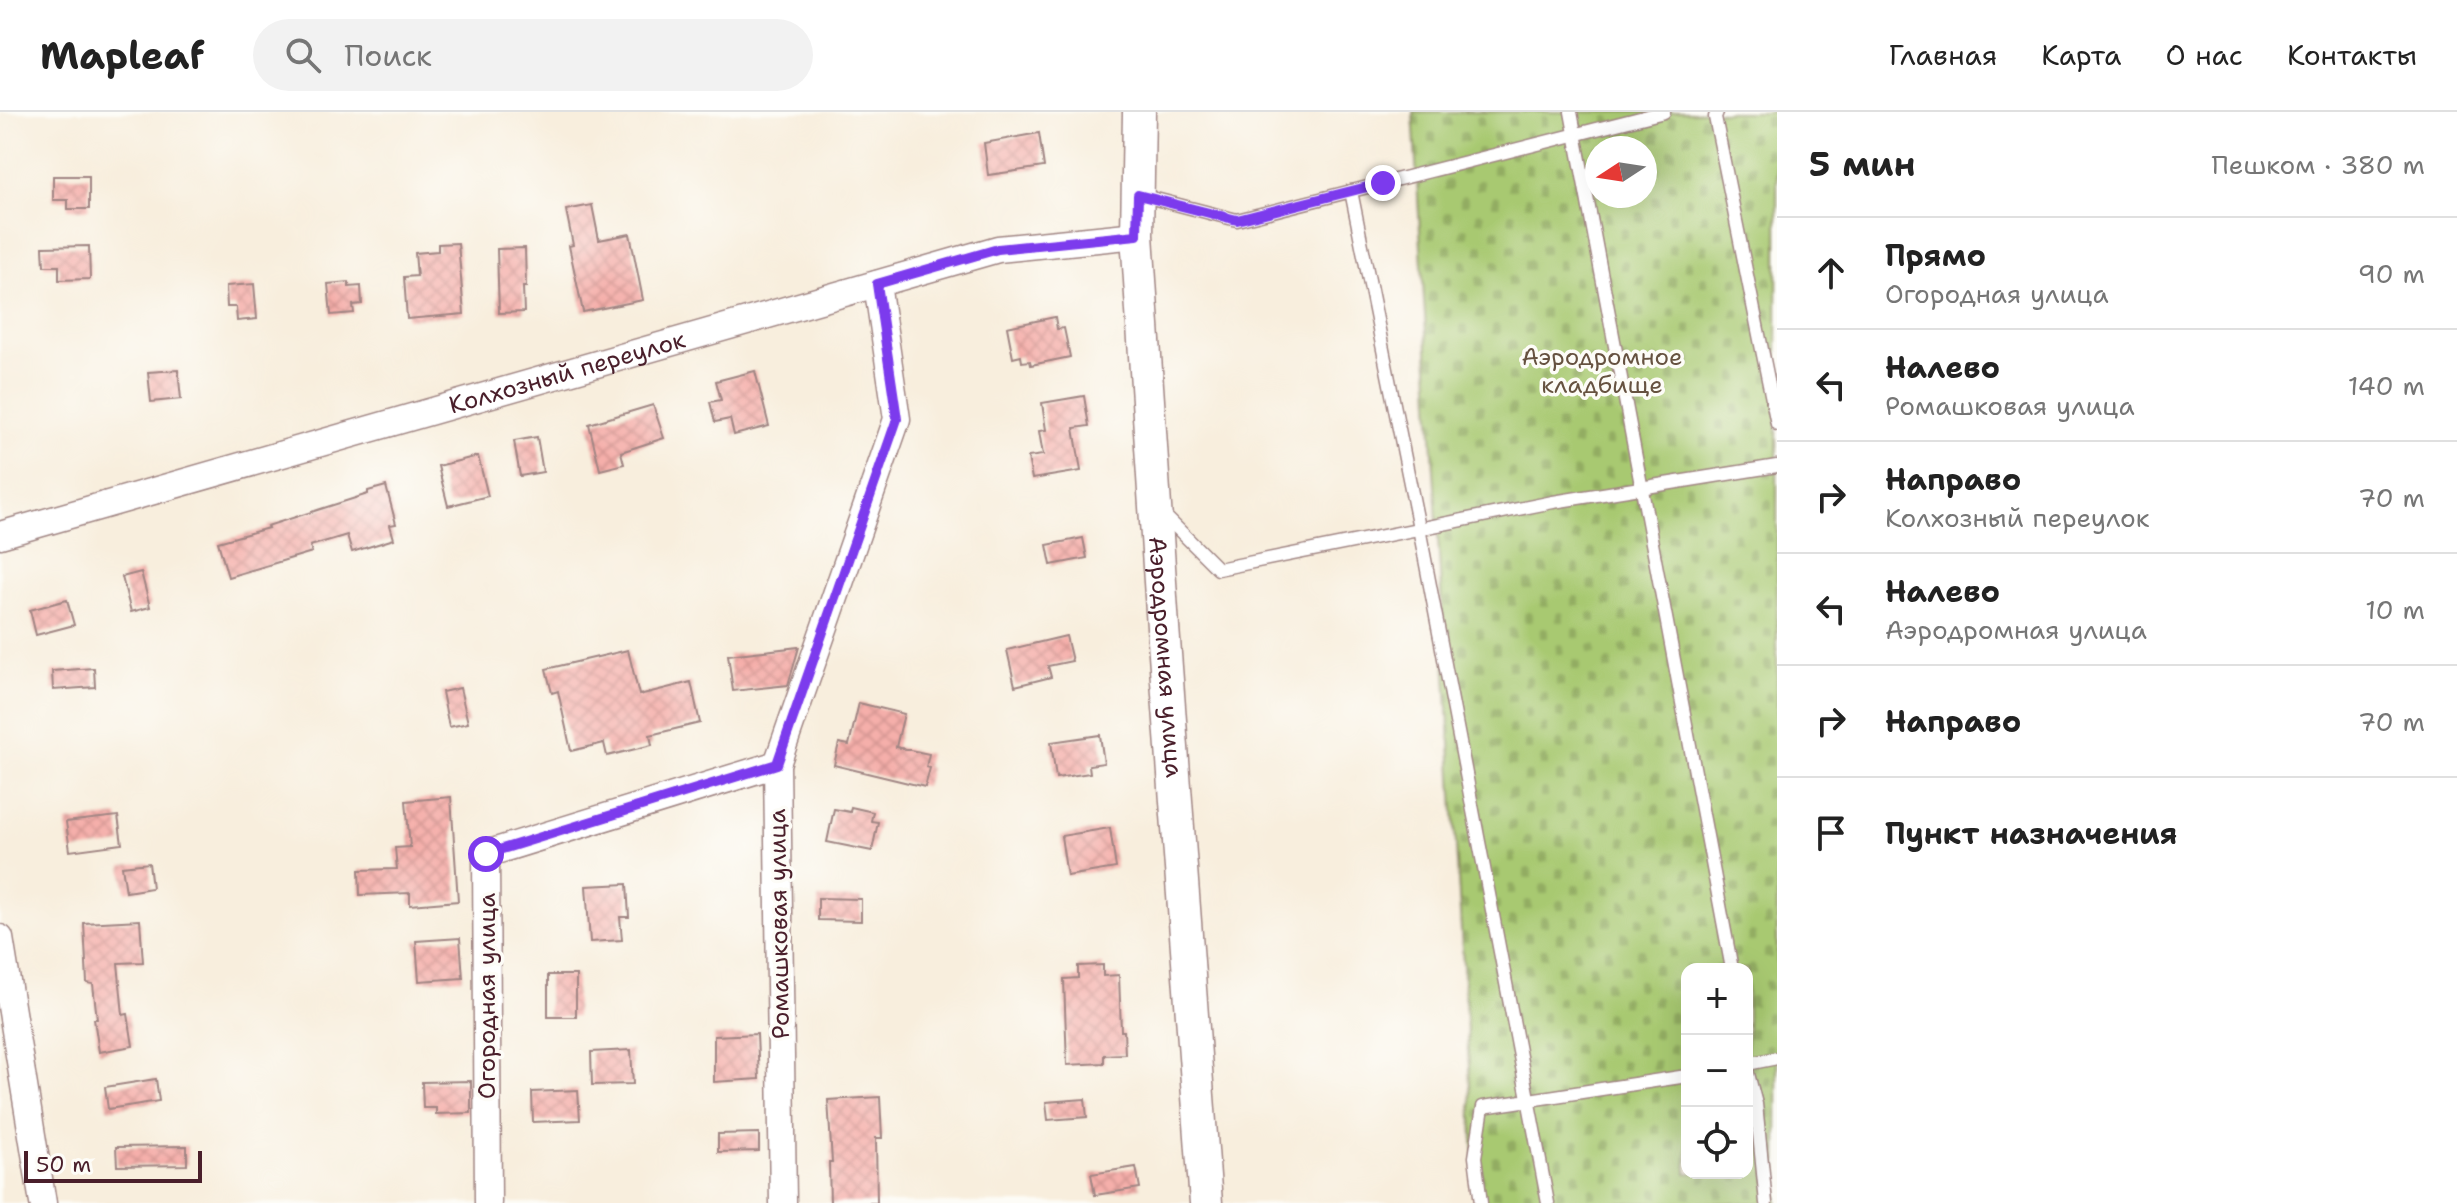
<!DOCTYPE html>
<html lang="ru">
<head>
<meta charset="utf-8">
<style>
	body { margin:0; font-family:"Shantell Sans",sans-serif; background:#f2f2f2; color:#222 }
	.controls { position:absolute; right:24px; bottom:24px; display:grid; overflow:hidden; border-radius:16px; box-shadow:0 8px 32px #0002 }
	.controls button { width:72px; height:72px; display:grid; place-items:center; padding:0; border:0; border-bottom:2px solid #e0e0e0; background:#fff; color:#222; font:40px sans-serif }
	.compass { position:absolute; left:1585px; top:24px; width:72px; height:72px; border-radius:50%; background:#fff; box-shadow:0 8px 32px #0002; rotate:258deg }
	.scale { position:absolute; left:24px; bottom:20px; width:178px; box-sizing:border-box; padding-left:8px; border:4px solid #4a1f2b; border-top:0; font-size:22px; line-height:28px; white-space:nowrap; color:#4a1f2b; -webkit-text-stroke:6px #fdfcf7; paint-order:stroke }
	.stop { position:absolute; width:24px; height:24px; margin:-18px; border:6px solid #7c3aed; border-radius:50%; background:#fff }
	.stop.end { background:#7c3aed; border-color:#fff; box-shadow:0 2px 8px #0008 }
	.list { margin:0; padding:0; list-style:none }
	h2 { display:flex; justify-content:space-between; align-items:center; height:104px; margin:0; padding:0 32px; font-size:34px }
	h2 small { font-size:26px; font-weight:400; color:#767676 }
	.list li { display:grid; grid-template-columns:52px 1fr auto; gap:24px; align-items:center; box-sizing:border-box; height:112px; padding:0 32px; border-top:2px solid #e0e0e0 }
	.list b { display:block; font-size:30px; white-space:nowrap }
	.list p { margin:0; font-size:26px; white-space:nowrap; color:#767676 }
	.list em { font-size:26px; font-style:normal; color:#767676 }
	.icon { flex:none; width:44px; height:44px; fill:none; stroke:currentColor; stroke-width:2; stroke-linecap:round; stroke-linejoin:round }
	.map { position:relative; flex:none; width:1777px; height:1091px; overflow:hidden }
	header { display:flex; align-items:center; gap:48px; box-sizing:border-box; height:112px; padding:0 40px; background:#fff; border-bottom:2px solid #e0e0e0 }
	header strong { font-size:38px }
	nav { display:flex; gap:44px; margin-inline-start:auto; font-size:28px }
	.search { width:560px; height:72px; background:#f2f2f2; display:flex; align-items:center; gap:20px; box-sizing:border-box; padding:0 28px; border-radius:44px; color:#767676; font-size:30px }
	main { display:flex }
	aside { flex:1; background:#fff }
	.map>svg:first-child { display:block }
</style>
</head>
<body>
<header>
<strong>Mapleaf</strong>
<div class="search"><svg class="icon" aria-label="search" viewBox="0 0 24 24"><circle cx="10" cy="10" r="6"/><path d="M15 15l6 6"/></svg>Поиск</div>
<nav><a>Главная</a><a>Карта</a><a>О нас</a><a>Контакты</a></nav>
</header>
<main>
<div class="map">
<svg width="1777" height="1091" viewBox="0 0 1777 1091">
	<defs>
		<pattern id="cemetery-stones" width="16" height="16" patternUnits="userSpaceOnUse" patternTransform="scale(2)"><rect width="16" height="16" fill="#a8c971"/><path d="M2 7V4a2 2 0 0 1 4 0v3zM10 15v-3a2 2 0 0 1 4 0v3z" fill="#92ac62"/></pattern>
		<pattern id="building-cross-hatch" width="8" height="8" patternUnits="userSpaceOnUse" patternTransform="scale(2)"><rect width="8" height="8" fill="#f5afaa"/><path d="M0 0l8 8M0 8l8-8" fill="none" stroke="#d49692"/></pattern>
	</defs>
	<rect width="100%" height="100%" fill="#fdfcf7"/>
	<filter id="ink" filterUnits="userSpaceOnUse"><feTurbulence type="fractalNoise" baseFrequency=".0125" numOctaves="2"/><feDisplacementMap in="SourceGraphic" scale="16" xChannelSelector="R" yChannelSelector="G"/><feConvolveMatrix kernelMatrix="1 2 1 2 8 2 1 2 1" color-interpolation-filters="sRGB"/></filter>
	<filter id="wash" filterUnits="userSpaceOnUse"><feTurbulence type="fractalNoise" baseFrequency=".006" numOctaves="4" result="noise"/><feDisplacementMap in="SourceGraphic" scale="32" xChannelSelector="R" yChannelSelector="G"/><feGaussianBlur stdDeviation="1.8" result="paint"/><feColorMatrix in="noise" values="0 0 0 0 0 0 0 0 0 0 0 0 0 0 0 0 0 1.4 0 .05"/><feComposite in="paint" operator="in"/></filter>
	<g filter="url(#wash)">
		<rect width="100%" height="100%" fill="#f8eedd"/>
		<path fill="url(#cemetery-stones)" stroke="#79744e" stroke-width="2" fill-rule="evenodd" d="M 1413,0 L 1777,0 L 1777,1091 L 1477,1091 ZM 1597,36 L 1645,36 L 1645,84 L 1597,84 ZM 1687,857 L 1747,857 L 1747,1061 L 1687,1061 Z"/>
		<g id="blocks">
			<g fill="url(#building-cross-hatch)">
				<path d="M 1039,21 L 1044,55 L 988,63 L 984,31 Z"/>
				<path d="M 53,64 L 89,64 L 89,97 L 68,97 L 68,88 L 53,88 Z"/>
				<path d="M 592,93 L 599,128 L 630,122 L 643,188 L 583,200 L 569,134 L 573,133 L 566,98 Z"/>
				<path d="M 458,131 L 464,202 L 407,207 L 404,165 L 417,164 L 415,141 L 438,139 L 438,132 Z"/>
				<path d="M 89,134 L 90,167 L 59,168 L 59,154 L 44,154 L 43,135 Z"/>
				<path d="M 525,136 L 526,175 L 523,175 L 524,200 L 499,201 L 497,137 Z"/>
				<path d="M 349,170 L 349,175 L 361,174 L 362,192 L 353,193 L 354,201 L 331,203 L 328,172 Z"/>
				<path d="M 254,172 L 257,207 L 237,209 L 236,195 L 227,195 L 226,174 Z"/>
				<path d="M 1055,205 L 1057,217 L 1064,216 L 1070,245 L 1031,253 L 1030,249 L 1022,250 L 1021,244 L 1013,246 L 1007,215 Z"/>
				<path d="M 178,258 L 181,287 L 151,290 L 148,260 Z"/>
				<path d="M 755,259 L 769,314 L 734,323 L 730,307 L 715,310 L 710,290 L 721,288 L 716,269 Z"/>
				<path d="M 1084,284 L 1089,314 L 1074,316 L 1081,359 L 1032,367 L 1028,345 L 1043,343 L 1039,319 L 1046,318 L 1042,291 Z"/>
				<path d="M 653,293 L 664,326 L 621,340 L 624,352 L 600,358 L 589,312 Z"/>
				<path d="M 537,325 L 543,360 L 520,364 L 514,329 Z"/>
				<path d="M 478,344 L 488,384 L 448,394 L 438,354 Z"/>
				<path d="M 386,374 L 396,412 L 390,413 L 394,427 L 352,440 L 347,423 L 310,434 L 312,440 L 228,465 L 218,430 L 268,416 L 267,414 L 368,382 L 368,379 Z"/>
				<path d="M 1083,426 L 1087,446 L 1051,453 L 1047,433 Z"/>
				<path d="M 141,460 L 150,495 L 131,500 L 122,465 Z"/>
				<path d="M 67,488 L 74,513 L 36,523 L 30,498 Z"/>
				<path d="M 1066,524 L 1072,549 L 1048,554 L 1051,565 L 1015,574 L 1007,538 Z"/>
				<path d="M 799,535 L 788,573 L 733,579 L 728,543 Z"/>
				<path d="M 628,538 L 639,583 L 691,570 L 700,611 L 650,623 L 652,633 L 607,644 L 604,631 L 571,639 L 558,579 L 552,581 L 546,557 Z"/>
				<path d="M 94,556 L 95,575 L 53,578 L 52,559 Z"/>
				<path d="M 460,576 L 468,611 L 449,615 L 442,580 Z"/>
				<path d="M 859,591 L 904,602 L 896,635 L 929,642 L 926,655 L 930,656 L 925,675 L 834,653 L 839,631 L 849,633 Z"/>
				<path d="M 1100,623 L 1104,651 L 1089,653 L 1090,661 L 1056,666 L 1051,630 Z"/>
				<path d="M 451,685 L 458,789 L 410,793 L 410,781 L 360,783 L 359,758 L 397,757 L 395,736 L 410,735 L 406,689 Z"/>
				<path d="M 851,695 L 873,700 L 871,709 L 878,710 L 872,739 L 827,730 L 834,697 L 850,700 Z"/>
				<path d="M 118,704 L 122,732 L 70,739 L 66,710 Z"/>
				<path d="M 1110,716 L 1116,756 L 1067,764 L 1061,724 Z"/>
				<path d="M 149,751 L 152,776 L 126,780 L 122,754 Z"/>
				<path d="M 627,772 L 629,805 L 620,805 L 622,828 L 590,830 L 586,774 Z"/>
				<path d="M 818,786 L 861,787 L 861,809 L 818,808 Z"/>
				<path d="M 140,808 L 143,850 L 118,851 L 123,903 L 128,902 L 133,934 L 99,940 L 94,907 L 97,907 L 93,872 L 87,871 L 84,811 Z"/>
				<path d="M 460,826 L 463,866 L 419,869 L 416,829 Z"/>
				<path d="M 1103,853 L 1103,864 L 1119,863 L 1121,919 L 1124,919 L 1125,942 L 1104,943 L 1104,951 L 1067,953 L 1064,867 L 1078,866 L 1078,854 Z"/>
				<rect x="548" y="863" width="28" height="42"/>
				<path d="M 757,922 L 759,967 L 714,970 L 714,924 Z"/>
				<path d="M 631,938 L 633,972 L 592,973 L 591,940 Z"/>
				<path d="M 156,967 L 159,989 L 108,997 L 105,975 Z"/>
				<path d="M 471,969 L 471,1001 L 436,1002 L 436,996 L 423,996 L 422,970 Z"/>
				<path d="M 578,978 L 580,1008 L 533,1010 L 532,980 Z"/>
				<path d="M 880,985 L 882,1026 L 876,1026 L 877,1091 L 830,1091 L 829,1050 L 832,1050 L 828,988 Z"/>
				<path d="M 1085,987 L 1087,1005 L 1048,1008 L 1046,990 Z"/>
				<path d="M 759,1021 L 759,1039 L 718,1040 L 718,1022 Z"/>
				<path d="M 187,1034 L 187,1053 L 117,1054 L 116,1035 Z"/>
				<path d="M 1136,1055 L 1140,1076 L 1095,1083 L 1091,1062 Z"/>
			</g>
		</g>
	</g>
	<g filter="url(#ink)">
		<use href="#blocks" fill-opacity="0" stroke="#a18684" stroke-width="2"/>
		<g fill="none" stroke-linecap="round" stroke-linejoin="round">
			<defs>
				<g id="service">
					<path d="M 1571,0 L 1732,857"/>
					<path d="M 1717,0 L 1715,5 L 1777,312"/>
					<path d="M 1351,79 L 1419,416 L 1548,1091"/>
					<path d="M 1140,83 L 1237,108 L 1664,0"/>
					<path d="M 1161,400 L 1218,457 L 1553,390 L 1777,354"/>
					<path d="M 1747,952 L 1777,946"/>
					<path d="M 1747,958 L 1756,992 L 1766,1091"/>
					<path d="M 1481,1091 L 1475,1045 L 1483,995 L 1687,964"/>
				</g>
				<g id="minor">
					<path id="s1" d="M 0,423 L 998,137 L 1137,123"/>
					<path d="M 0,826 L 43,1091"/>
					<path d="M 488,1091 L 486,742 L 777,652"/>
					<path d="M 783,1091 L 777,652 L 897,307 L 877,172"/>
				</g>
				<g id="tertiary">
					<path id="s2" d="M 1139,0 L 1137,123 L 1163,515 L 1206,1091"/>
				</g>
			</defs>
			<use href="#service" stroke="#a18684" stroke-width="15"/>
			<use href="#minor" stroke="#a18684" stroke-width="29"/>
			<use href="#tertiary" stroke="#a18684" stroke-width="35"/>
			<use href="#service" stroke="#fff" stroke-width="12"/>
			<use href="#minor" stroke="#fff" stroke-width="26"/>
			<use href="#tertiary" stroke="#fff" stroke-width="32"/>
		</g>
	</g>
	<g fill="none" stroke-linecap="round" stroke-linejoin="round" filter="url(#ink)">
		<path stroke="#7c3aed" stroke-width="10" d="M 486,742 L 777,652 L 897,307 L 877,172 L 998,137 L 1137,123 L 1138,83 L 1237,108 L 1383,71"/>
	</g>
	<g text-anchor="middle" dominant-baseline="central" stroke-width="7" stroke-linejoin="round" paint-order="stroke">
		<g font-size="24" fill="#665240" stroke="#fdfcf7">
			<text x="1602" y="245">Аэродромное<tspan x="1602" dy="28">кладбище</tspan></text>
		</g>
		<g font-size="24" fill="#4a1f2b" stroke="#fdfcf7">
			<text stroke="none"><textPath href="#s1" startOffset="590">Колхозный переулок</textPath></text>
			<text stroke="none"><textPath href="#s2" startOffset="546">Аэродромная улица</textPath></text>
			<text transform="translate(779 812) rotate(-91)">Ромашковая улица</text>
			<text transform="translate(487 884) rotate(-90)">Огородная улица</text>
		</g>
	</g>
</svg>
<div class="controls">
<button>+</button>
<button>−</button>
<button><svg class="icon" aria-label="locate" viewBox="0 0 24 24"><circle cx="12" cy="12" r="6"/><path d="M12 2v4M12 18v4M2 12h4M18 12h4"/></svg></button>
</div>
<svg class="compass" viewBox="-18 -18 36 36"><path d="M0-13l5 13h-10z" fill="#e53935"/><path d="M0 13l5-13h-10z" fill="#767676"/></svg>
<div class="scale">50 m</div>
<div class="stop" style="left:486px;top:742px"></div>
<div class="stop end" style="left:1383px;top:71px"></div>
</div>
<aside>
<h2>5 мин<small>Пешком · 380 m</small></h2>
<ul class="list">
<li><svg class="icon" aria-label="ahead" viewBox="0 0 24 24"><path d="M12 20V5M6 11l6-6 6 6"/></svg><div><b>Прямо</b><p>Огородная улица</p></div><em>90 m</em></li>
<li><svg class="icon" aria-label="left" viewBox="0 0 24 24"><path d="M17 20v-9H6M10 6l-5 5 5 5"/></svg><div><b>Налево</b><p>Ромашковая улица</p></div><em>140 m</em></li>
<li><svg class="icon" aria-label="right" viewBox="0 0 24 24"><path d="M7 20v-9h11M14 6l5 5-5 5"/></svg><div><b>Направо</b><p>Колхозный переулок</p></div><em>70 m</em></li>
<li><svg class="icon" aria-label="left" viewBox="0 0 24 24"><path d="M17 20v-9H6M10 6l-5 5 5 5"/></svg><div><b>Налево</b><p>Аэродромная улица</p></div><em>10 m</em></li>
<li><svg class="icon" aria-label="right" viewBox="0 0 24 24"><path d="M7 20v-9h11M14 6l5 5-5 5"/></svg><div><b>Направо</b></div><em>70 m</em></li>
<li><svg class="icon" aria-label="arrive" viewBox="0 0 24 24"><path d="M6 21V4h12l-3 4 3 4H6"/></svg><div><b>Пункт назначения</b></div></li>
</ul>
</aside>
</main>
</body>
</html>
